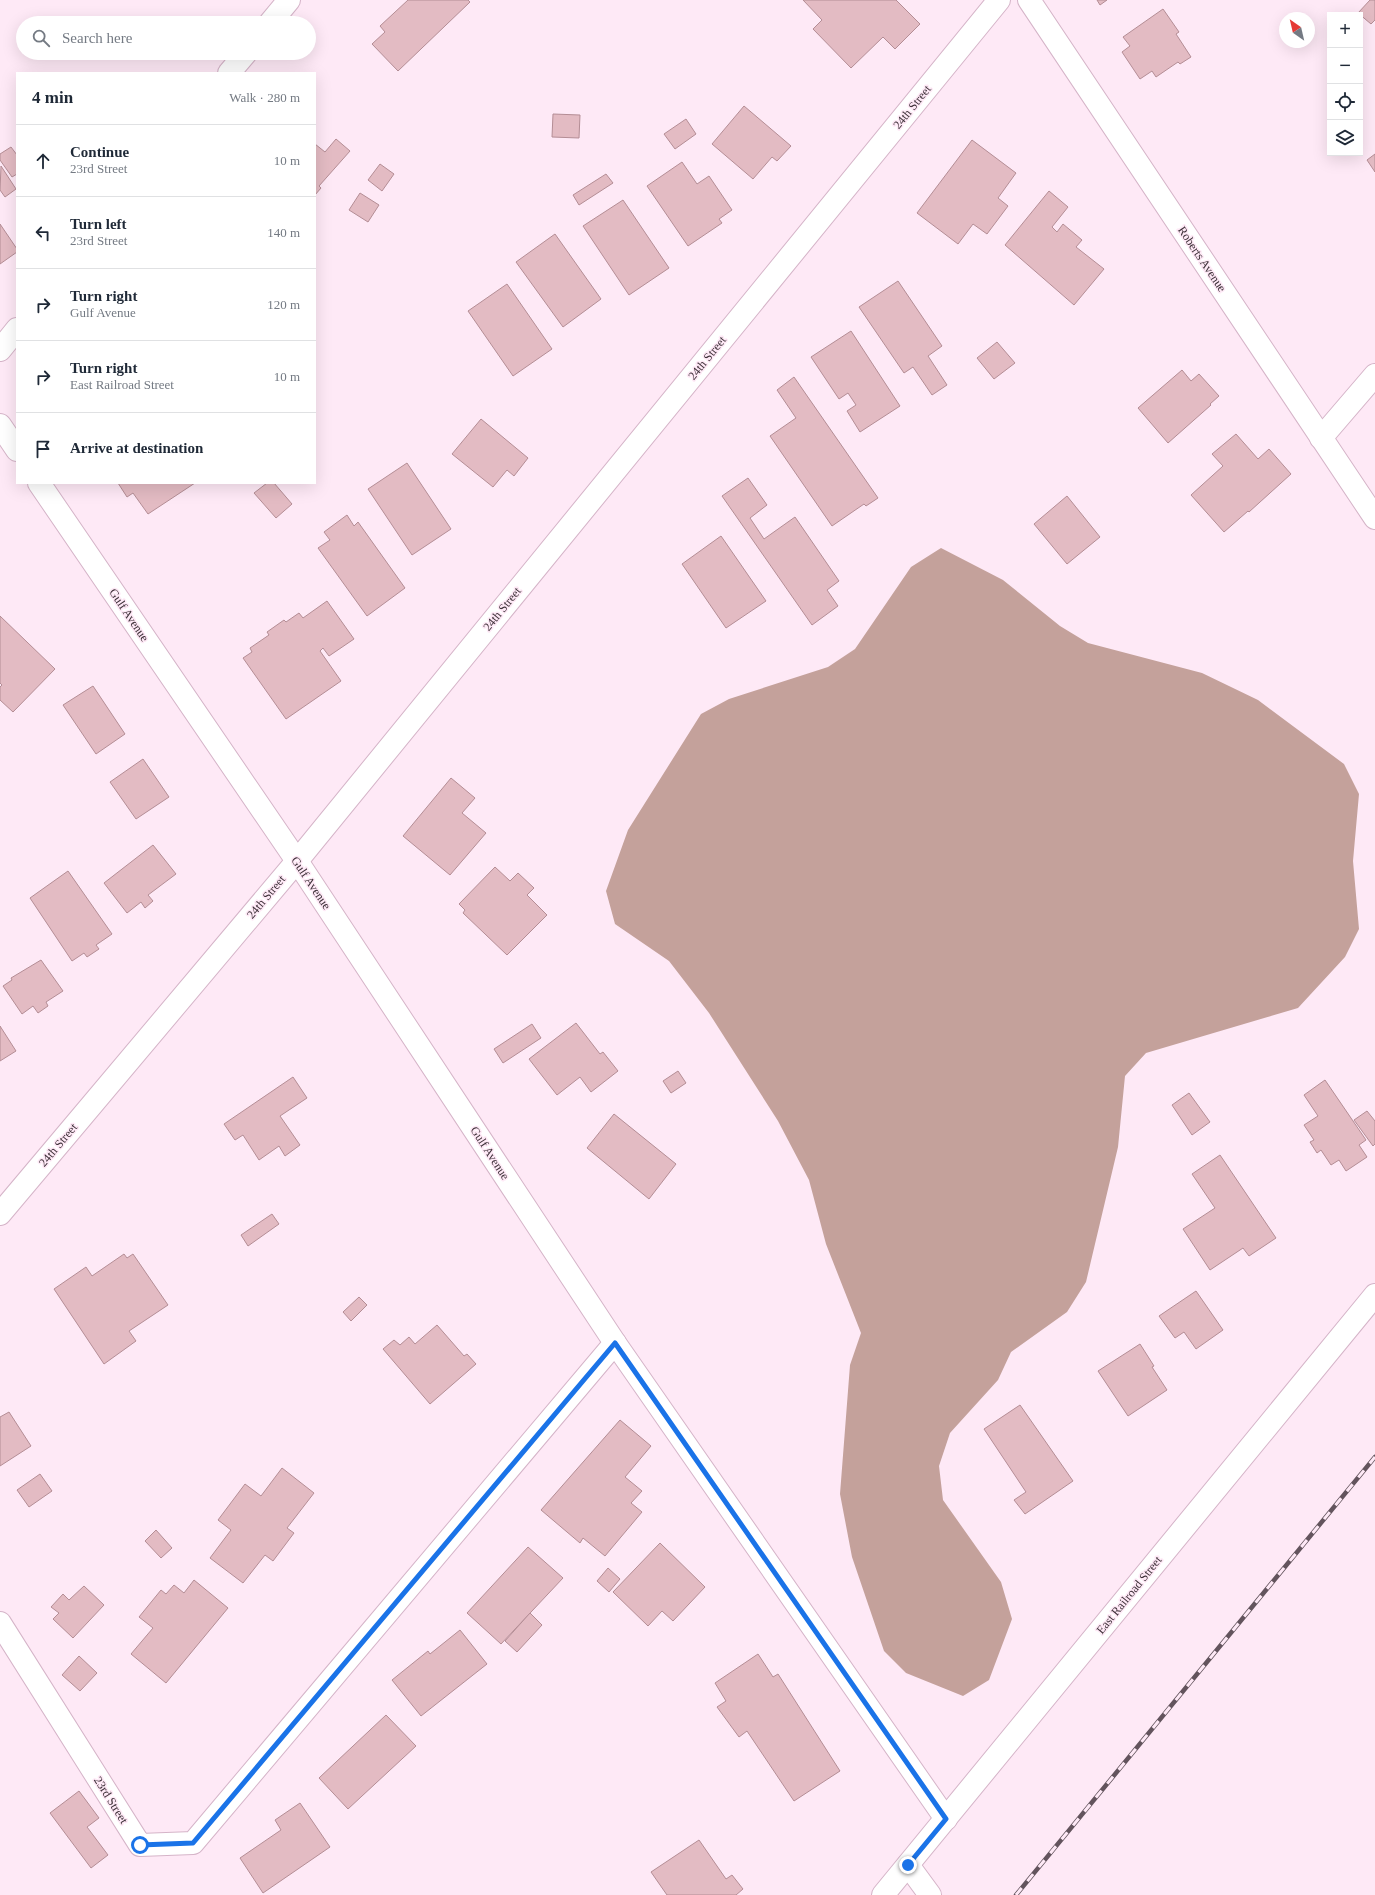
<!DOCTYPE html>
<html lang="en">
<head>
<meta charset="utf-8">
<style>
	body { margin:0; font-family:Georgia,serif; background:#f6f6f7; color:#1f2937 }
	.controls { position:absolute; right:12px; top:12px; display:grid; overflow:hidden; border-radius:0px; box-shadow:0 4px 16px #0002 }
	.controls button { width:36px; height:36px; display:grid; place-items:center; padding:0; border:0; border-bottom:1px solid #e0e1e3; background:#fff; color:#1f2937; font:20px sans-serif }
	.compass { position:absolute; left:1279px; top:12px; width:36px; height:36px; border-radius:50%; background:#fff; box-shadow:0 4px 16px #0002; rotate:326deg }
	.stop { position:absolute; width:12px; height:12px; margin:-9px; border:3px solid #1a73e8; border-radius:50%; background:#fff }
	.stop.end { background:#1a73e8; border-color:#fff; box-shadow:0 1px 4px #0008 }
	.list { margin:0; padding:0; list-style:none }
	h2 { display:flex; justify-content:space-between; align-items:center; height:52px; margin:0; padding:0 16px; font-size:17px }
	h2 small { font-size:13px; font-weight:400; color:#747a83 }
	.list li { display:grid; grid-template-columns:26px 1fr auto; gap:12px; align-items:center; box-sizing:border-box; height:72px; padding:0 16px; border-top:1px solid #e0e1e3 }
	.list b { display:block; font-size:15px; white-space:nowrap }
	.list p { margin:0; font-size:13px; white-space:nowrap; color:#747a83 }
	.list em { font-size:13px; font-style:normal; color:#747a83 }
	.icon { flex:none; width:22px; height:22px; fill:none; stroke:currentColor; stroke-width:2; stroke-linecap:round; stroke-linejoin:round }
	.map { position:relative; flex:none; width:1375px; height:1895px; overflow:hidden }
	.search { position:absolute; background:#fff; box-shadow:0 4px 16px #0002; left:16px; top:16px; width:300px; height:44px; display:flex; align-items:center; gap:10px; box-sizing:border-box; padding:0 14px; border-radius:22px; color:#747a83; font-size:15px }
	.panel { position:absolute; background:#fff; box-shadow:0 4px 16px #0002; left:16px; top:72px; width:300px; height:412px; border-radius:0px }
	.map>svg:first-child { display:block }
</style>
</head>
<body>
<div class="map">
<svg width="1375" height="1895" viewBox="0 0 1375 1895">
	<rect width="100%" height="100%" fill="#fee9f6"/>
	<path fill="#c4a19b" d="M 941,548 L 1003,580 L 1060,626 L 1088,643 L 1202,673 L 1258,700 L 1344,764 L 1359,794 L 1353,861 L 1359,929 L 1345,957 L 1298,1008 L 1146,1053 L 1125,1076 L 1118,1147 L 1086,1282 L 1067,1312 L 1011,1352 L 998,1380 L 950,1433 L 939,1466 L 943,1500 L 1001,1582 L 1012,1619 L 989,1680 L 963,1696 L 906,1673 L 884,1651 L 852,1557 L 840,1494 L 850,1365 L 861,1333 L 826,1244 L 809,1180 L 778,1121 L 709,1013 L 669,961 L 615,924 L 606,891 L 628,830 L 701,714 L 729,699 L 828,667 L 855,649 L 911,567 Z"/>
	<g fill="#e3bbc3" stroke="#b48d95">
		<path d="M 408,0 L 468,0 L 470,2 L 398,71 L 372,44 L 385,32 L 380,26 Z"/>
		<path d="M 803,0 L 896,0 L 920,24 L 895,49 L 883,37 L 851,68 L 813,29 L 822,20 Z"/>
		<path d="M 1097,0 L 1107,0 L 1100,5 Z"/>
		<path d="M 1370,0 L 1375,0 L 1375,20 L 1371,24 L 1358,13 Z"/>
		<path d="M 1163,9 L 1179,32 L 1176,34 L 1191,57 L 1180,64 L 1178,62 L 1156,77 L 1152,71 L 1140,79 L 1122,52 L 1130,46 L 1123,37 Z"/>
		<path d="M 744,106 L 791,146 L 777,161 L 772,157 L 753,179 L 712,144 Z"/>
		<path d="M 553,114 L 580,115 L 579,138 L 552,137 Z"/>
		<path d="M 686,119 L 696,134 L 675,149 L 664,134 Z"/>
		<path d="M 336,139 L 350,151 L 319,186 L 321,188 L 315,195 L 315,144 L 325,152 Z"/>
		<path d="M 972,140 L 1016,173 L 998,198 L 1008,206 L 987,234 L 973,224 L 958,244 L 917,213 Z"/>
		<path d="M 11,147 L 17,155 L 17,174 L 12,177 L 0,160 L 0,154 Z"/>
		<path d="M 1375,154 L 1375,172 L 1367,160 Z"/>
		<path d="M 682,162 L 697,184 L 709,176 L 732,210 L 719,219 L 722,223 L 688,246 L 647,186 Z"/>
		<path d="M 380,164 L 394,174 L 382,191 L 368,180 Z"/>
		<path d="M 1,166 L 16,189 L 5,197 L 0,190 Z"/>
		<path d="M 606,174 L 613,183 L 579,205 L 573,195 Z"/>
		<path d="M 1049,191 L 1068,207 L 1052,227 L 1057,232 L 1063,224 L 1082,240 L 1076,247 L 1104,269 L 1074,305 L 1005,245 Z"/>
		<path d="M 360,193 L 379,205 L 368,222 L 349,210 Z"/>
		<path d="M 623,200 L 669,268 L 629,295 L 583,226 Z"/>
		<path d="M 0,224 L 17,249 L 17,252 L 0,264 Z"/>
		<path d="M 555,234 L 601,299 L 563,327 L 516,262 Z"/>
		<path d="M 898,281 L 942,346 L 928,356 L 947,385 L 932,395 L 913,367 L 904,373 L 859,307 Z"/>
		<path d="M 507,284 L 552,349 L 513,376 L 468,311 Z"/>
		<path d="M 851,331 L 900,406 L 860,432 L 847,411 L 856,405 L 848,393 L 839,399 L 811,357 Z"/>
		<path d="M 997,342 L 1015,363 L 994,379 L 977,358 Z"/>
		<path d="M 1182,370 L 1191,381 L 1199,374 L 1219,396 L 1210,404 L 1211,405 L 1168,443 L 1138,408 Z"/>
		<path d="M 794,377 L 878,498 L 866,506 L 864,504 L 832,526 L 770,436 L 796,418 L 777,390 Z"/>
		<path d="M 481,419 L 528,458 L 514,476 L 507,470 L 493,487 L 452,454 Z"/>
		<path d="M 1236,434 L 1258,459 L 1269,449 L 1291,474 L 1249,512 L 1248,511 L 1224,532 L 1191,495 L 1223,466 L 1212,454 Z"/>
		<path d="M 407,463 L 451,529 L 412,555 L 368,489 Z"/>
		<path d="M 748,478 L 767,505 L 750,518 L 764,539 L 795,517 L 839,581 L 827,590 L 838,606 L 812,625 L 722,496 Z"/>
		<path d="M 118,483 L 195,483 L 148,514 L 133,493 L 127,497 Z"/>
		<path d="M 267,483 L 274,483 L 292,504 L 276,518 L 254,493 Z"/>
		<path d="M 1067,496 L 1100,537 L 1067,564 L 1034,524 Z"/>
		<path d="M 347,515 L 354,526 L 358,522 L 405,588 L 367,616 L 318,548 L 330,540 L 324,532 Z"/>
		<path d="M 721,536 L 766,601 L 726,628 L 682,564 Z"/>
		<path d="M 327,601 L 354,639 L 329,656 L 323,648 L 320,651 L 341,681 L 286,719 L 243,658 L 252,652 L 250,648 L 269,635 L 267,632 L 284,620 L 286,622 L 299,613 L 303,618 Z"/>
		<path d="M 0,616 L 55,669 L 13,712 L 0,700 L 0,687 L 2,685 L 0,683 Z"/>
		<path d="M 93,686 L 125,734 L 96,754 L 63,705 Z"/>
		<path d="M 143,759 L 169,797 L 136,819 L 110,782 Z"/>
		<path d="M 451,778 L 475,798 L 462,813 L 486,833 L 450,875 L 403,836 Z"/>
		<path d="M 153,845 L 176,874 L 148,895 L 153,901 L 145,908 L 141,902 L 127,913 L 104,883 Z"/>
		<path d="M 495,867 L 510,881 L 518,873 L 534,888 L 527,895 L 547,915 L 507,955 L 463,913 L 465,910 L 459,904 Z"/>
		<path d="M 68,871 L 112,934 L 96,945 L 99,949 L 87,957 L 84,953 L 72,961 L 30,898 Z"/>
		<path d="M 41,960 L 63,991 L 46,1002 L 48,1006 L 38,1013 L 33,1006 L 22,1014 L 3,986 L 12,980 L 11,978 Z"/>
		<path d="M 576,1023 L 600,1054 L 603,1052 L 618,1071 L 591,1092 L 580,1077 L 557,1095 L 529,1059 Z"/>
		<path d="M 532,1024 L 541,1038 L 503,1063 L 494,1049 Z"/>
		<path d="M 0,1026 L 16,1051 L 0,1061 Z"/>
		<path d="M 678,1071 L 686,1083 L 671,1093 L 663,1081 Z"/>
		<path d="M 293,1077 L 307,1098 L 280,1116 L 300,1145 L 285,1156 L 279,1146 L 259,1160 L 243,1135 L 235,1140 L 224,1124 Z"/>
		<path d="M 1325,1080 L 1366,1140 L 1359,1145 L 1367,1157 L 1346,1171 L 1339,1160 L 1331,1165 L 1321,1150 L 1317,1153 L 1310,1142 L 1314,1140 L 1304,1125 L 1318,1116 L 1304,1095 Z"/>
		<path d="M 1189,1093 L 1210,1122 L 1192,1135 L 1172,1105 Z"/>
		<path d="M 1367,1111 L 1375,1121 L 1375,1144 L 1373,1146 L 1354,1120 Z"/>
		<path d="M 614,1114 L 676,1164 L 649,1199 L 587,1148 Z"/>
		<path d="M 1220,1155 L 1276,1238 L 1249,1256 L 1243,1248 L 1210,1270 L 1183,1229 L 1215,1208 L 1192,1174 Z"/>
		<path d="M 272,1214 L 279,1224 L 248,1246 L 241,1235 Z"/>
		<path d="M 124,1254 L 127,1258 L 133,1254 L 168,1305 L 129,1331 L 136,1341 L 104,1364 L 54,1289 L 86,1267 L 92,1276 Z"/>
		<path d="M 1196,1291 L 1223,1330 L 1196,1349 L 1184,1332 L 1175,1338 L 1159,1316 Z"/>
		<path d="M 359,1297 L 367,1305 L 351,1321 L 343,1312 Z"/>
		<path d="M 437,1325 L 464,1356 L 467,1354 L 476,1364 L 430,1404 L 383,1349 L 394,1340 L 400,1345 L 409,1337 L 415,1344 Z"/>
		<path d="M 1140,1344 L 1154,1366 L 1152,1367 L 1167,1390 L 1128,1416 L 1098,1371 Z"/>
		<path d="M 1020,1405 L 1073,1481 L 1025,1514 L 1014,1500 L 1026,1492 L 984,1429 Z"/>
		<path d="M 9,1412 L 31,1446 L 0,1466 L 0,1417 Z"/>
		<path d="M 620,1420 L 651,1446 L 625,1477 L 642,1491 L 631,1503 L 642,1512 L 605,1556 L 583,1538 L 580,1543 L 541,1510 Z"/>
		<path d="M 282,1468 L 314,1493 L 287,1528 L 294,1533 L 273,1561 L 265,1555 L 243,1583 L 210,1558 L 231,1530 L 218,1520 L 245,1484 L 261,1496 Z"/>
		<path d="M 40,1474 L 52,1491 L 29,1507 L 17,1490 Z"/>
		<path d="M 156,1530 L 172,1548 L 161,1558 L 145,1541 Z"/>
		<path d="M 660,1543 L 705,1587 L 673,1621 L 662,1611 L 648,1626 L 613,1592 Z"/>
		<path d="M 528,1547 L 563,1578 L 501,1644 L 467,1613 Z"/>
		<path d="M 608,1568 L 620,1579 L 609,1592 L 597,1581 Z"/>
		<path d="M 194,1580 L 228,1608 L 166,1683 L 131,1654 L 153,1628 L 139,1617 L 161,1590 L 166,1594 L 174,1585 L 184,1593 Z"/>
		<path d="M 84,1586 L 104,1605 L 73,1638 L 53,1619 L 59,1613 L 51,1607 L 63,1594 L 69,1600 Z"/>
		<path d="M 530,1613 L 542,1625 L 517,1652 L 505,1641 Z"/>
		<path d="M 460,1630 L 487,1664 L 421,1716 L 392,1680 L 428,1651 L 430,1654 Z"/>
		<path d="M 758,1654 L 773,1677 L 778,1674 L 840,1771 L 794,1801 L 747,1731 L 739,1737 L 717,1707 L 726,1701 L 715,1683 Z"/>
		<path d="M 79,1656 L 97,1673 L 80,1691 L 62,1675 Z"/>
		<path d="M 386,1715 L 416,1746 L 348,1809 L 319,1778 Z"/>
		<path d="M 79,1791 L 99,1818 L 87,1827 L 108,1855 L 91,1868 L 50,1813 Z"/>
		<path d="M 300,1803 L 330,1847 L 263,1893 L 240,1858 L 281,1830 L 275,1820 Z"/>
		<path d="M 699,1840 L 726,1879 L 732,1875 L 743,1889 L 736,1895 L 667,1895 L 651,1872 Z"/>
	</g>
	<g fill="none" stroke-linecap="round" stroke-linejoin="round">
		<defs>
			<g id="minor">
				<path d="M 1029,0 L 1375,518"/>
				<path d="M 270,23 L 289,0"/>
				<path d="M 229,73 L 246,53"/>
				<path d="M 0,350 L 17,329"/>
				<path d="M 0,425 L 17,450"/>
				<path d="M 1321,438 L 1375,375"/>
				<path d="M 39,483 L 297,861 L 615,1343 L 946,1819"/>
				<path d="M 0,1214 L 297,861 L 999,0"/>
				<path d="M 0,1623 L 140,1845 L 193,1843 L 615,1343"/>
				<path d="M 908,1865 L 930,1895"/>
				<path d="M 883,1895 L 1375,1295"/>
			</g>
		</defs>
		<use href="#minor" stroke="#d5b4c8" stroke-width="24"/>
		<use href="#minor" stroke="#fff" stroke-width="22"/>
		<defs>
			<path id="rail" d="M 1016,1895 L 1375,1457"/>
		</defs>
		<use href="#rail" stroke="#63545d" stroke-width="4.5"/>
		<use href="#rail" stroke="#fee9f6" stroke-width="3" stroke-dasharray="9" stroke-linecap="butt"/>
	</g>
	<g fill="none" stroke-linecap="round" stroke-linejoin="round">
		<path stroke="#1a73e8" stroke-width="5" d="M 140,1845 L 193,1843 L 615,1343 L 946,1819 L 908,1865"/>
	</g>
	<g text-anchor="middle" dominant-baseline="central" stroke-width="3" stroke-linejoin="round" paint-order="stroke">
		<g font-size="12" fill="#3e3139" stroke="#fee9f6">
			<text transform="translate(912 107) rotate(-51)">24th Street</text>
			<text transform="translate(1202 259) rotate(56)">Roberts Avenue</text>
			<text transform="translate(707 358) rotate(-51)">24th Street</text>
			<text transform="translate(502 609) rotate(-51)">24th Street</text>
			<text transform="translate(129 615) rotate(56)">Gulf Avenue</text>
			<text transform="translate(311 883) rotate(56)">Gulf Avenue</text>
			<text transform="translate(266 897) rotate(-50)">24th Street</text>
			<text transform="translate(58 1145) rotate(-50)">24th Street</text>
			<text transform="translate(490 1153) rotate(57)">Gulf Avenue</text>
			<text transform="translate(1129 1595) rotate(-51)">East Railroad Street</text>
			<text transform="translate(111 1800) rotate(58)">23rd Street</text>
		</g>
	</g>
</svg>
<div class="controls">
<button>+</button>
<button>−</button>
<button><svg class="icon" aria-label="locate" viewBox="0 0 24 24"><circle cx="12" cy="12" r="6"/><path d="M12 2v4M12 18v4M2 12h4M18 12h4"/></svg></button>
<button><svg class="icon" aria-label="layers" viewBox="0 0 24 24"><path d="M12 4l9 5-9 5-9-5zM3 14l9 5 9-5"/></svg></button>
</div>
<svg class="compass" viewBox="-18 -18 36 36"><path d="M0-13l5 13h-10z" fill="#e53935"/><path d="M0 13l5-13h-10z" fill="#747a83"/></svg>
<div class="stop" style="left:140px;top:1845px"></div>
<div class="stop end" style="left:908px;top:1865px"></div>
<div class="search"><svg class="icon" aria-label="search" viewBox="0 0 24 24"><circle cx="10" cy="10" r="6"/><path d="M15 15l6 6"/></svg>Search here</div>
<section class="panel">
<h2>4 min<small>Walk · 280 m</small></h2>
<ul class="list">
<li><svg class="icon" aria-label="ahead" viewBox="0 0 24 24"><path d="M12 20V5M6 11l6-6 6 6"/></svg><div><b>Continue</b><p>23rd Street</p></div><em>10 m</em></li>
<li><svg class="icon" aria-label="left" viewBox="0 0 24 24"><path d="M17 20v-9H6M10 6l-5 5 5 5"/></svg><div><b>Turn left</b><p>23rd Street</p></div><em>140 m</em></li>
<li><svg class="icon" aria-label="right" viewBox="0 0 24 24"><path d="M7 20v-9h11M14 6l5 5-5 5"/></svg><div><b>Turn right</b><p>Gulf Avenue</p></div><em>120 m</em></li>
<li><svg class="icon" aria-label="right" viewBox="0 0 24 24"><path d="M7 20v-9h11M14 6l5 5-5 5"/></svg><div><b>Turn right</b><p>East Railroad Street</p></div><em>10 m</em></li>
<li><svg class="icon" aria-label="arrive" viewBox="0 0 24 24"><path d="M6 21V4h12l-3 4 3 4H6"/></svg><div><b>Arrive at destination</b></div></li>
</ul>
</section>
</div>
</body>
</html>
